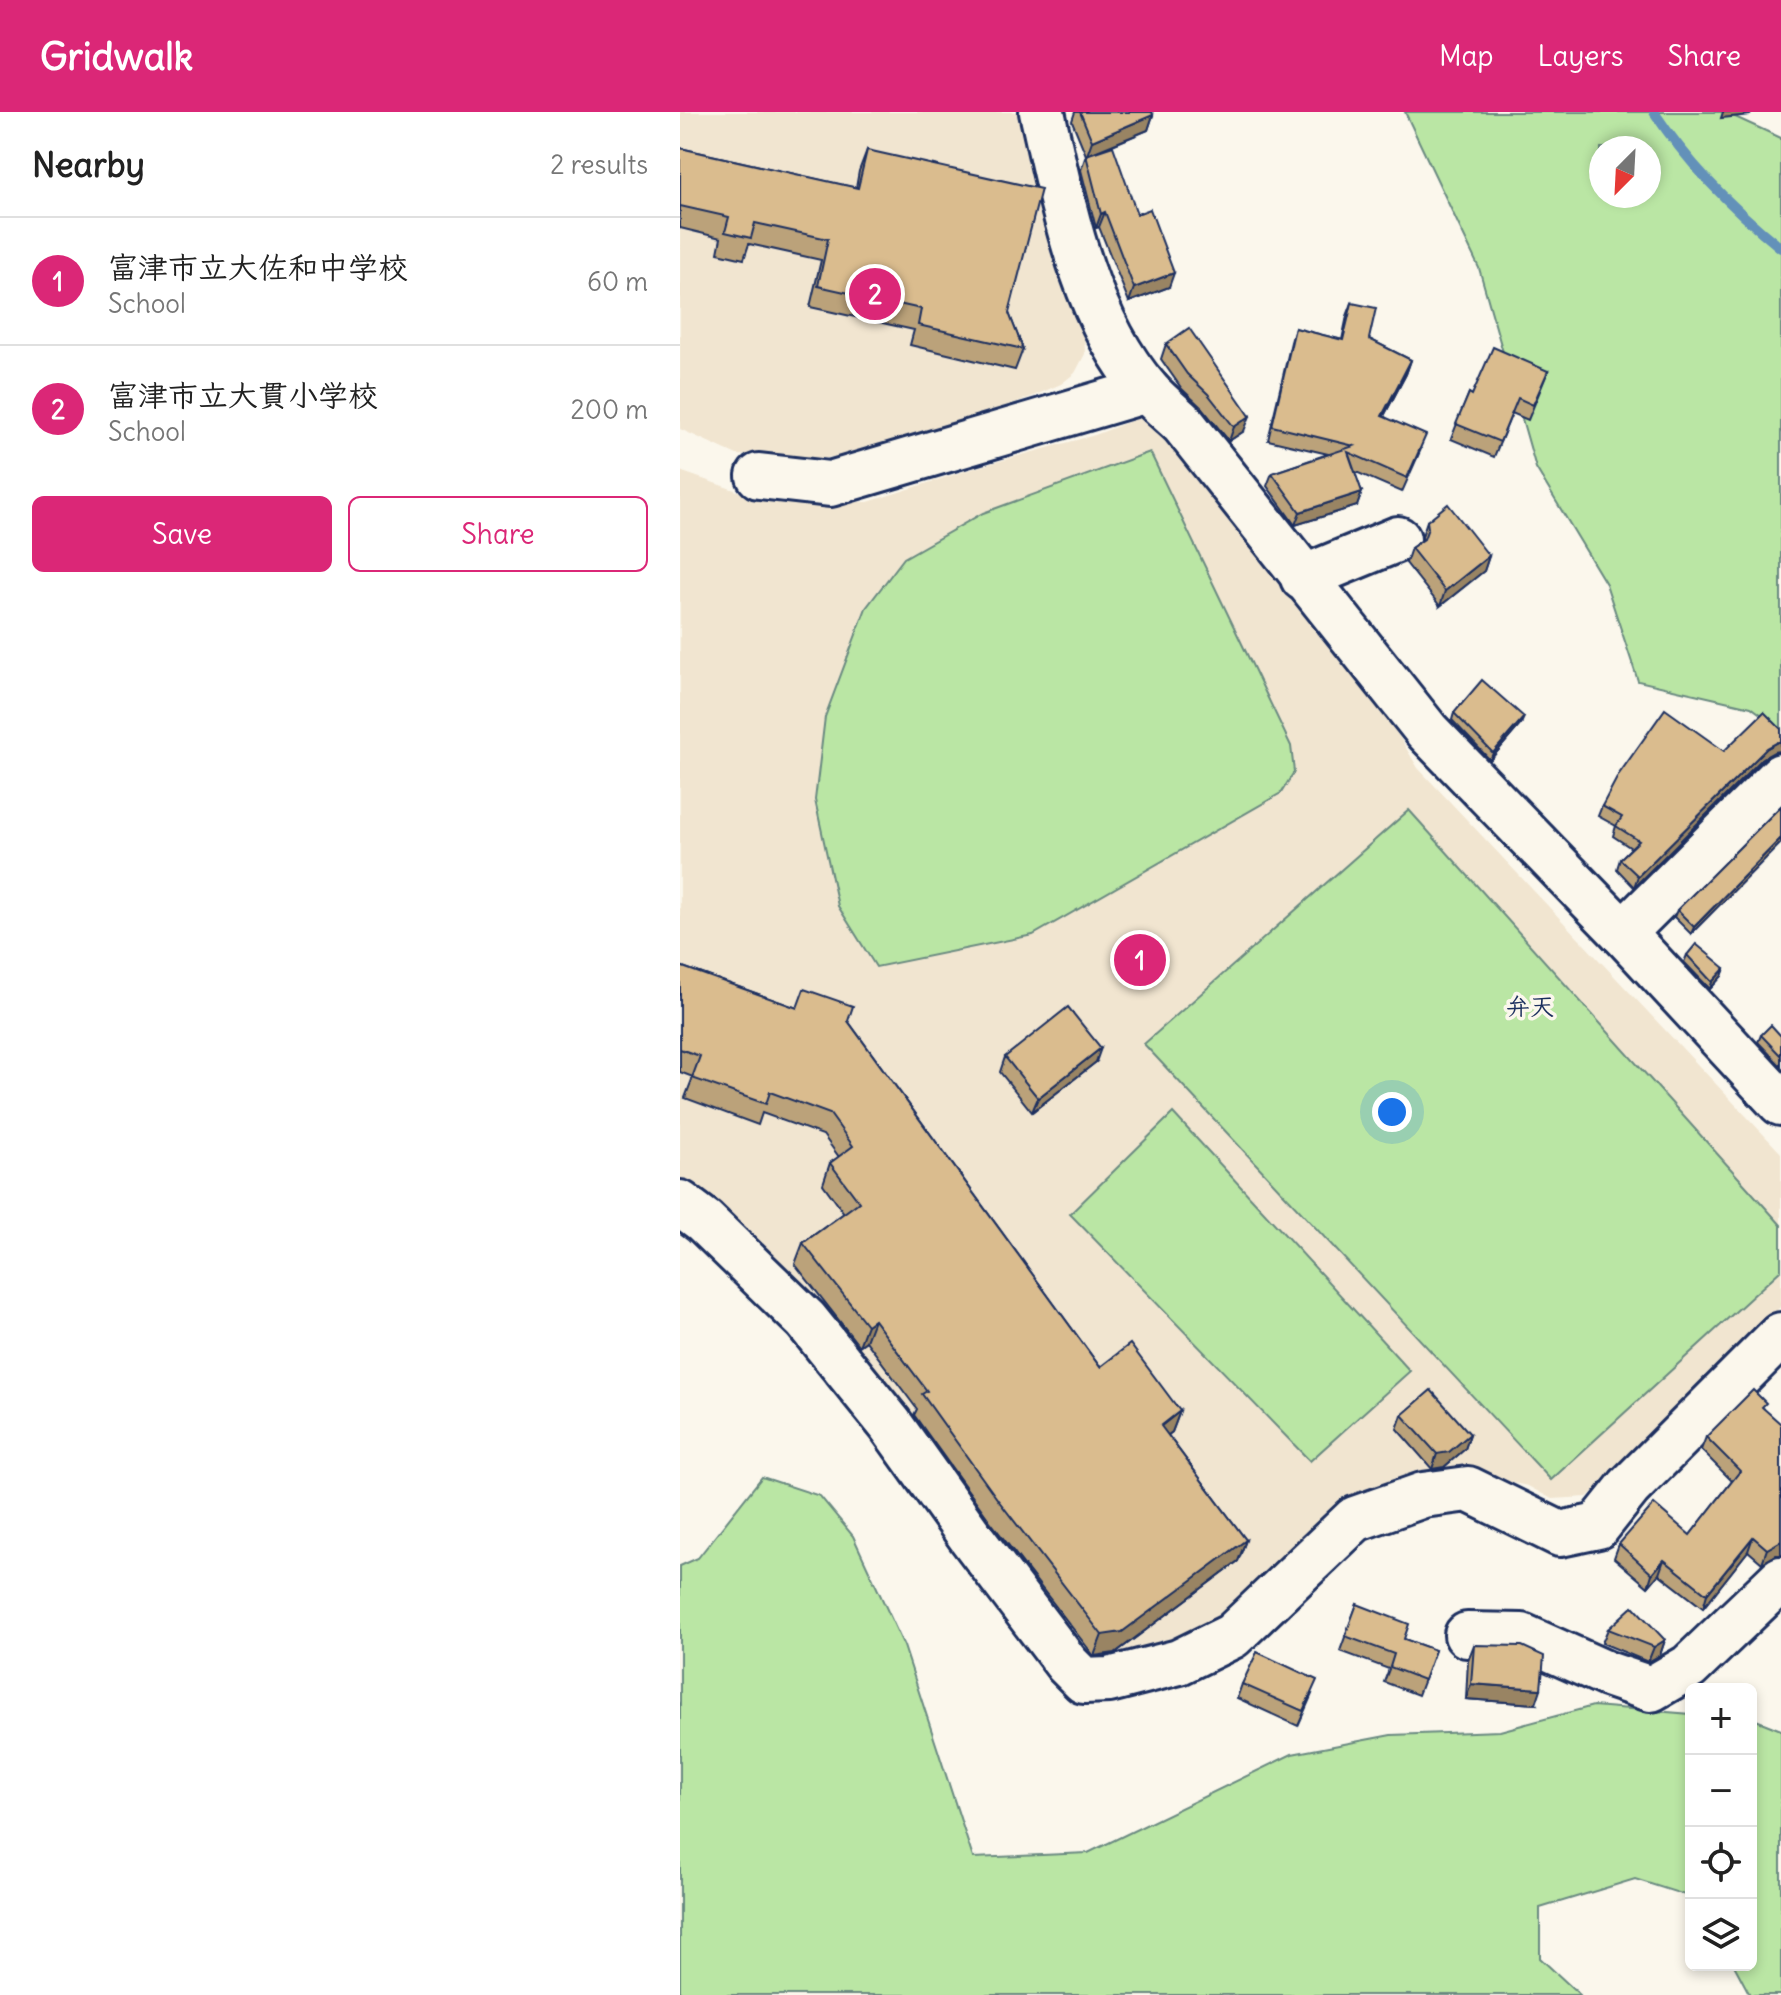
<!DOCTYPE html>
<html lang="en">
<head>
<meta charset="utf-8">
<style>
	body { margin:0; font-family:Delius,"Klee One",sans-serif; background:#f2f2f2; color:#222 }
	.controls { position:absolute; right:24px; bottom:24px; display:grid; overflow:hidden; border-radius:12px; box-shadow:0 4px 12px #0003 }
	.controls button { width:72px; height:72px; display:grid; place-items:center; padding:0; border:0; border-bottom:2px solid #e0e0e0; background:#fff; color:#222; font:40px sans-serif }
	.compass { position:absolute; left:909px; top:24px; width:72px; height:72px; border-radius:50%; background:#fff; box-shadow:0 4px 12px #0003; rotate:204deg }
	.you { position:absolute; left:712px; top:1000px; width:28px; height:28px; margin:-20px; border:6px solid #fff; border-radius:50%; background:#1a73e8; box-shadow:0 0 0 12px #1a73e833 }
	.badge { display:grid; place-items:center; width:52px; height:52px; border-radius:50%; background:#db2777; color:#fff; font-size:26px; font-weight:700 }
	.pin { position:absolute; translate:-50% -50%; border:4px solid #fff; box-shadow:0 2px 8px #0006 }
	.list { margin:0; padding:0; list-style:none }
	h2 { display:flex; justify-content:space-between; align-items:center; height:104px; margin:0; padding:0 32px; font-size:34px }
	h2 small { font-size:26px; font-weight:400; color:#767676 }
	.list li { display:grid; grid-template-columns:52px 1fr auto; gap:24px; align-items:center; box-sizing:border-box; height:128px; padding:0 32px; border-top:2px solid #e0e0e0 }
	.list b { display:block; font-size:30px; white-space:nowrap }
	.list p { margin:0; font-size:26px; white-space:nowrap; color:#767676 }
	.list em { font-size:26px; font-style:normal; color:#767676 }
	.actions { display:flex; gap:16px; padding:24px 32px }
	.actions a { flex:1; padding:18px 0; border:2px solid #db2777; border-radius:12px; text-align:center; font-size:28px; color:#db2777 }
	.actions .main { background:#db2777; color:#fff }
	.icon { flex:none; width:44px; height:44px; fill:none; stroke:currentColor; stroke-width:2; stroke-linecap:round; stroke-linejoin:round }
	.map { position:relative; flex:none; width:1101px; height:1883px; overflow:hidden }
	header { display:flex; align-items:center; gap:48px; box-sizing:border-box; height:112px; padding:0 40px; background:#db2777; color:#fff }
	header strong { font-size:38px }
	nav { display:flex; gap:44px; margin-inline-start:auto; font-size:28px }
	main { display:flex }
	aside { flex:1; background:#fff }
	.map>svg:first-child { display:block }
</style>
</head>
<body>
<header>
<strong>Gridwalk</strong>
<nav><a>Map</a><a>Layers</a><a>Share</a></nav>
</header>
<main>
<aside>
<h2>Nearby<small>2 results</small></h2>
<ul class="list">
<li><span class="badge">1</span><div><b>富津市立大佐和中学校</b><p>School</p></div><em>60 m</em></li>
<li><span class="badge">2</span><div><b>富津市立大貫小学校</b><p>School</p></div><em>200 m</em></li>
</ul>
<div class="actions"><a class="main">Save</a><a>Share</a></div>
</aside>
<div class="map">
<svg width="1101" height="1883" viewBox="0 0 1101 1883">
	<rect width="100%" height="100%" fill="#fbf7ec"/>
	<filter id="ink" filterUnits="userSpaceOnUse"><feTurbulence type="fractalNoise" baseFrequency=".0125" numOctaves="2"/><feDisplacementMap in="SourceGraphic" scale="16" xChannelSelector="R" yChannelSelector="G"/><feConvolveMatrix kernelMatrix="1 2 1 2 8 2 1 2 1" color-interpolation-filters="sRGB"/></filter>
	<g filter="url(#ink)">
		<g fill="#f1e5d0">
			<path d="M 0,0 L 347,0 L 393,196 L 404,220 L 405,242 L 395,261 L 381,272 L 351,285 L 278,311 L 186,340 L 133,348 L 57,343 L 0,317 Z"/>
			<path d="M 469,302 L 708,606 L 738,656 L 1101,1041 L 1101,1194 L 998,1304 L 907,1385 L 872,1387 L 848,1374 L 805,1365 L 696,1390 L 496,1556 L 385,1551 L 245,1357 L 0,1096 L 0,359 L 83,388 L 188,390 L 298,355 L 415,323 Z"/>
		</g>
		<g fill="#bae6a4" stroke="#6a8a81" stroke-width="2" fill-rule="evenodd">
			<path d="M 725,0 L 1052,0 L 1053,4 L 1101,26 L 1101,617 L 1071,595 L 958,569 L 926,472 L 856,356 L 799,156 ZM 921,36 L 969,36 L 969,84 L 921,84 Z"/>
			<path d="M 470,340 L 611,634 L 614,660 L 601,681 L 353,823 L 196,855 L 158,794 L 135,688 L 145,605 L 186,496 L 224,446 L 303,401 Z"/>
			<path d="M 729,698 L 1101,1113 L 1101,1158 L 871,1368 L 464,932 Z"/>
			<path d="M 493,1001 L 730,1259 L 630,1349 L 390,1102 Z"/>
			<path d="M 82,1365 L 140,1384 L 173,1424 L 224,1534 L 293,1746 L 408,1741 L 612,1642 L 711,1623 L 820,1619 L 913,1594 L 1011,1602 L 1011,1785 L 955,1767 L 860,1796 L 860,1846 L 900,1883 L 0,1883 L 0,1454 L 18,1446 Z"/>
			<path d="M 1071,1606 L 1101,1618 L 1101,1883 L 1070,1883 L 1054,1853 L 1071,1853 Z"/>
		</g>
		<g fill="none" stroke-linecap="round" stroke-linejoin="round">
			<path stroke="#6491b9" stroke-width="10" d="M 974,0 C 1007,50 1054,98 1101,136"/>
			<defs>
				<g id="minor">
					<path d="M 362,0 C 383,93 403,204 467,278 C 478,290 491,301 503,312 L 747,619 L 943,821 L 1101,991"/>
					<path d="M 79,364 L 150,372 L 467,278"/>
					<path d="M 623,466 L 718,427"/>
					<path d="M 943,821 L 1101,664"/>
					<path d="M 0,1091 L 24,1109 L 126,1208 L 210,1312 L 290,1424 L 387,1552 L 404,1569 L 429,1568 L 499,1550 L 552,1524 L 675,1407 L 743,1383 L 788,1377 L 880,1422 L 918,1414 L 949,1375 L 1101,1223"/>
					<path d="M 787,1523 L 842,1524 L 927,1562 L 971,1577 L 1009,1555 L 1101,1467"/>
				</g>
			</defs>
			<use href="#minor" stroke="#1b2f5e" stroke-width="50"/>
			<use href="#minor" stroke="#fbf7ec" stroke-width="44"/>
		</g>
		<g fill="#bba27a" stroke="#1b2f5e" stroke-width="2">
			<path d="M 395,0 L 472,0 L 473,3 L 468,18 L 411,42 L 457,102 L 489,175 L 449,190 L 419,115 L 416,116 L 401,58 L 406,43 L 392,9 Z"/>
			<path d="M 0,36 L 176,76 L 179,59 L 187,38 L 329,201 L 343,237 L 335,258 L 230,233 L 234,218 L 130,195 L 141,148 L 69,132 L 64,147 L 38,141 L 41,126 L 0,116 Z"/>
			<path d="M 672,191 L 689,227 L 731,248 L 726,262 L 704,304 L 741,337 L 722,380 L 674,359 L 682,380 L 677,394 L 615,413 L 587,374 L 592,361 L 648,342 L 588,328 L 611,230 L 615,216 L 662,228 L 667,204 Z"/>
			<path d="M 486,232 L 564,319 L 549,329 L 522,296 L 502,277 L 481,247 Z"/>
			<path d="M 868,259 L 848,308 L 832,301 L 814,345 L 771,327 L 789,281 L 792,283 Z"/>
			<path d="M 747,409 L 809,444 L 804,459 L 760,494 L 726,451 L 731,436 L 742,428 L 742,424 Z"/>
			<path d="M 774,601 L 841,612 L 810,648 L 772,608 Z"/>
			<path d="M 1101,617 L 1101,639 L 1094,640 L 1083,646 L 954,775 L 937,757 L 940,747 L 951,736 L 933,724 L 936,714 L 918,704 L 922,694 L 1044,639 Z"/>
			<path d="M 1101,694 L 1011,822 L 994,805 L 997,798 Z"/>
			<path d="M 1007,843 L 1045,856 L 1042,864 L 1030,877 L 1004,850 Z"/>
			<path d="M 0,854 L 117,896 L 168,909 L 420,1255 L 500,1299 L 492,1320 L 488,1323 L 566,1428 L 558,1449 L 435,1541 L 414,1544 L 310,1409 L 234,1303 L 237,1297 L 186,1229 L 179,1234 L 115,1152 L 123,1131 L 164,1101 L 143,1072 L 150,1051 L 159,1045 L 143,1023 L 82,1001 L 78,1013 L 5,986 L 13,965 L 0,960 Z"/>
			<path d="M 1081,923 L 1101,924 L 1101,954 L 1078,930 Z"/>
			<path d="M 325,945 L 416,950 L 352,1000 L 320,960 Z"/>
			<path d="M 1084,1297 L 1096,1443 L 1082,1451 L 1068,1439 L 1023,1496 L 979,1462 L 968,1475 L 934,1446 L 939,1432 L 1010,1423 L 1052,1369 L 1021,1338 L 1026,1325 Z"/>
			<path d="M 722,1303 L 790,1322 L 785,1337 L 764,1355 L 752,1357 L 717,1317 Z"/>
			<path d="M 677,1492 L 724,1527 L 755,1538 L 738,1583 L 704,1570 L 709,1557 L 660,1539 Z"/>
			<path d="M 928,1517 L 985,1528 L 980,1543 L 968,1550 L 922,1531 Z"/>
			<path d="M 794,1533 L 856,1592 L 786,1587 L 788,1548 Z"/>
			<path d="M 562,1572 L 632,1582 L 618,1614 L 557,1586 Z"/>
		</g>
		<g fill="#998463" stroke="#1b2f5e" stroke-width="2">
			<path d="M 1043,0 L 1071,0 L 1070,3 L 1041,6 Z"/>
			<path d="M 473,3 L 468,18 L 407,43 L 412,29 Z"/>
			<path d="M 425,100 L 419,115 L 416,116 L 421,102 Z"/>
			<path d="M 494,161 L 489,175 L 449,190 L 454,176 Z"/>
			<path d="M 731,248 L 726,262 L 697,317 L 702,304 Z"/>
			<path d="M 570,304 L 564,319 L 549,329 L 554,315 Z"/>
			<path d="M 682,380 L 677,394 L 615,413 L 620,400 Z"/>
			<path d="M 809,444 L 804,459 L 760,494 L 765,479 Z"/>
			<path d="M 844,605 L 841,612 L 810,648 L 813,641 Z"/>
			<path d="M 1098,630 L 1101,630 L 1101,639 L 1094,640 L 1083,646 L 954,775 L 958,764 L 1087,636 Z"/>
			<path d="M 1101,726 L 1101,731 L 1011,822 L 1014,815 Z"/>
			<path d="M 1045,856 L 1042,864 L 1030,877 L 1032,870 Z"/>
			<path d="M 421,936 L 416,950 L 352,1000 L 358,986 Z"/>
			<path d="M 194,1208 L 186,1229 L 179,1234 L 187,1213 Z"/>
			<path d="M 500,1299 L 492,1320 L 473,1334 L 481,1314 Z"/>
			<path d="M 790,1322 L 785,1337 L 764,1355 L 752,1357 L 757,1342 Z"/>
			<path d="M 1073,1425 L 1068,1439 L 1023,1496 L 1027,1482 Z"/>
			<path d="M 566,1428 L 558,1449 L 435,1541 L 414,1544 L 422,1523 Z"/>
			<path d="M 1101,1429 L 1101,1443 L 1096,1443 L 1082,1451 L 1087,1437 Z"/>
			<path d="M 984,1448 L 979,1462 L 968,1475 L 972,1462 Z"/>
			<path d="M 985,1528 L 980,1543 L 968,1550 L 974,1535 Z"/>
			<path d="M 791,1572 L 861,1577 L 856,1592 L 786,1587 Z"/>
		</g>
		<g fill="#dabc8e" stroke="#1b2f5e" stroke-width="2">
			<path d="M 400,0 L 472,0 L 473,3 L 412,29 Z"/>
			<path d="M 433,34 L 457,102 L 470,97 L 494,161 L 454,176 L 425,100 L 421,102 L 406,43 Z"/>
			<path d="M 0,36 L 178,76 L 187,38 L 361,77 L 329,201 L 343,237 L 238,213 L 241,197 L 138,174 L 148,127 L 75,111 L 71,126 L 45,120 L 49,105 L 0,94 Z"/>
			<path d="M 672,191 L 696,196 L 689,227 L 731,248 L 702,304 L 746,323 L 727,366 L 668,340 L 682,380 L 620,400 L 592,361 L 674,334 L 592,314 L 615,216 L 663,228 Z"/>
			<path d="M 509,216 L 570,304 L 554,315 L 528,282 L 507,262 L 486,232 Z"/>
			<path d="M 813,235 L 868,259 L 853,293 L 838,286 L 820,330 L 776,312 L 789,281 L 792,283 Z"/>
			<path d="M 768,392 L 809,444 L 765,479 L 731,436 L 744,427 L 748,416 L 747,409 Z"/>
			<path d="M 802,568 L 844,605 L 813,641 L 774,601 Z"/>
			<path d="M 985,597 L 1044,639 L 1084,600 L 1101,617 L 1101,630 L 1098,630 L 1087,636 L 958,764 L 940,747 L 959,729 L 936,714 L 942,705 L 922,694 L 939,662 Z"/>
			<path d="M 1101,694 L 1101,726 L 1014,815 L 997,798 Z"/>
			<path d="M 1016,832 L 1045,856 L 1032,870 L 1007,843 Z"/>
			<path d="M 0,854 L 117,896 L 124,877 L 173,894 L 168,909 L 420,1255 L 450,1232 L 500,1299 L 481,1314 L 566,1428 L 442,1520 L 422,1523 L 318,1388 L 242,1282 L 247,1279 L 194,1208 L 187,1213 L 123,1131 L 179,1090 L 150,1051 L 173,1034 L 150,1002 L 90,980 L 86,992 L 12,966 L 20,944 L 0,937 Z"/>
			<path d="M 388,895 L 421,936 L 358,986 L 325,945 Z"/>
			<path d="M 1091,913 L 1101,924 L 1101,944 L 1081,923 Z"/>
			<path d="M 751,1278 L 790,1322 L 769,1340 L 757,1342 L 722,1303 Z"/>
			<path d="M 1073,1278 L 1086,1291 L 1082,1295 L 1101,1312 L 1101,1429 L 1087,1437 L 1073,1425 L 1027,1482 L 984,1448 L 972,1462 L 939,1432 L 974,1392 L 1010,1423 L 1060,1359 L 1026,1325 Z"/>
			<path d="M 677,1492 L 729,1512 L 724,1527 L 755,1538 L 744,1568 L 710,1555 L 714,1542 L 665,1524 Z"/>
			<path d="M 953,1494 L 985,1528 L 974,1535 L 928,1517 Z"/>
			<path d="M 794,1533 L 842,1534 L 864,1544 L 861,1577 L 791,1572 Z"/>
			<path d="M 577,1540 L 637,1568 L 623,1599 L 562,1572 Z"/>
		</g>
	</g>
	<g text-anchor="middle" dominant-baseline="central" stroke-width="7" stroke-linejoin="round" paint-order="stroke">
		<g font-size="24" font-weight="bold" fill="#1b2f5e" stroke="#fbf7ec">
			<text x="850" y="894">弁天</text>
		</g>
	</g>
</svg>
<div class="controls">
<button>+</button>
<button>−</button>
<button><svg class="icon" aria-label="locate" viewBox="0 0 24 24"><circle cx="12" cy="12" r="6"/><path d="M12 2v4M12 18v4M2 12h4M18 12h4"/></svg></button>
<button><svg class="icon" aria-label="layers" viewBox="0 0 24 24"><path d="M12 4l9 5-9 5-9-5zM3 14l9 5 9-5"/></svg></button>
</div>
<svg class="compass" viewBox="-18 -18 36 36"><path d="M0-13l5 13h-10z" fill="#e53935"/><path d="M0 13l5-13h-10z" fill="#767676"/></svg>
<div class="you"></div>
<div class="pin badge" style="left:460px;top:848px">1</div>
<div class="pin badge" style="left:195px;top:182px">2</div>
</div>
</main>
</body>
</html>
